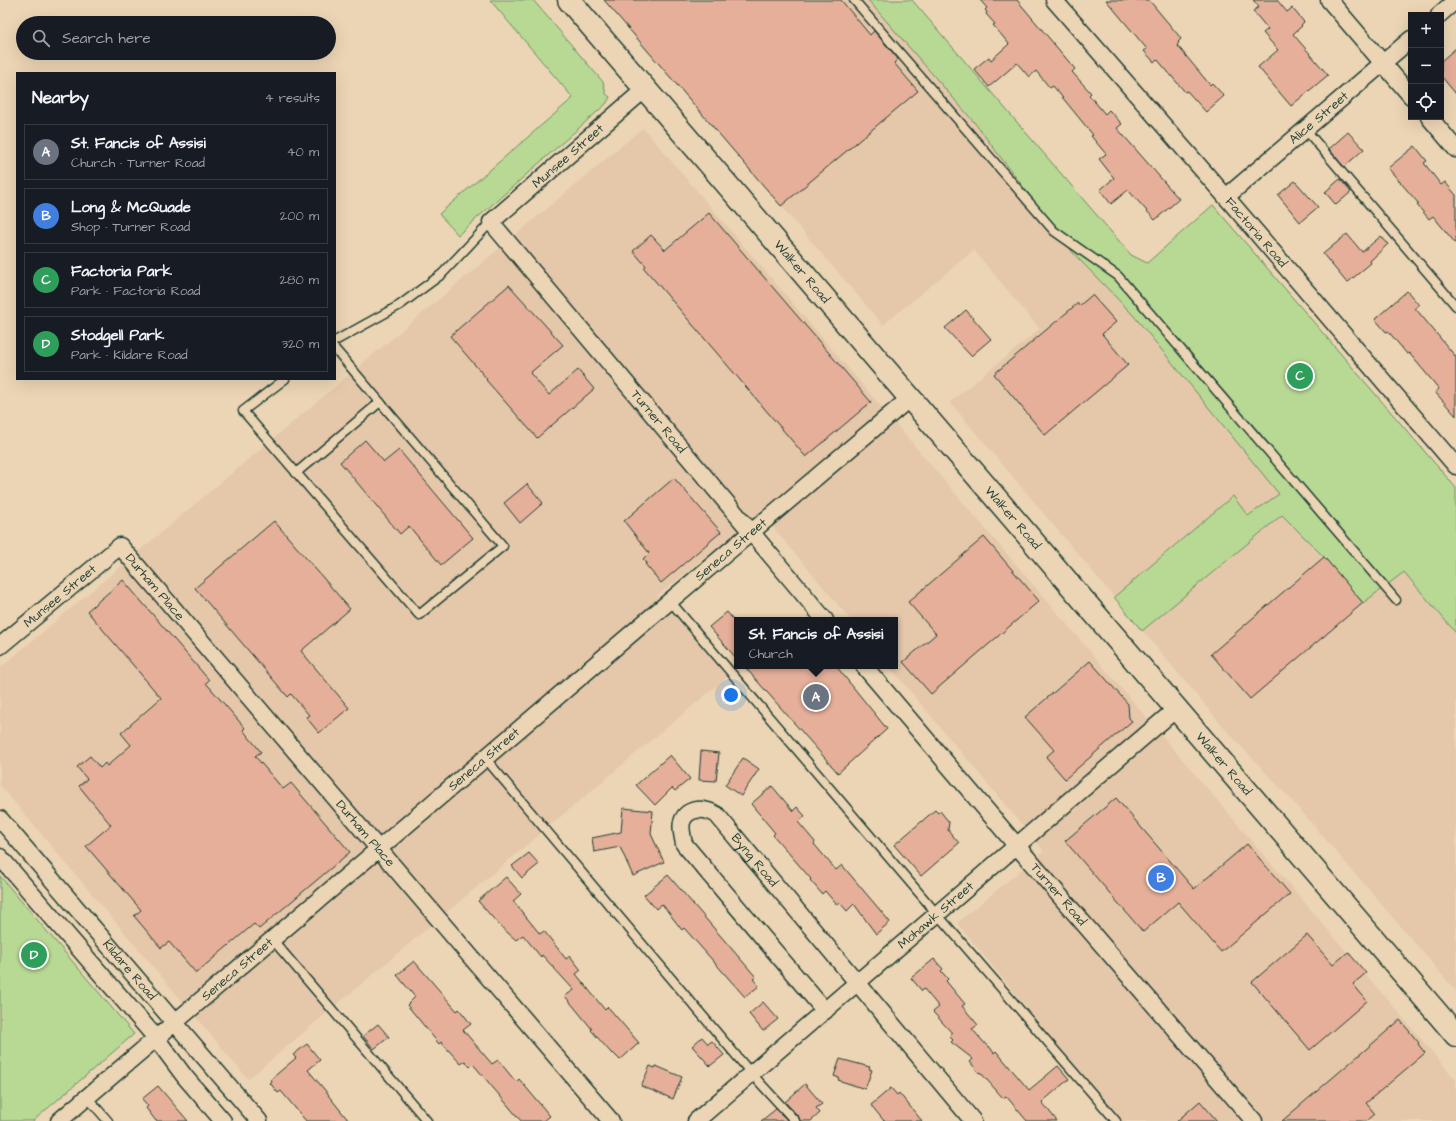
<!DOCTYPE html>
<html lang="en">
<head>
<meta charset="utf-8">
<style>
	body { margin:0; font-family:"Architects Daughter",sans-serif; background:#242831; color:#f1f3f6 }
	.controls { position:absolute; right:12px; top:12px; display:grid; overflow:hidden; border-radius:0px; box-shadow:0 4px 16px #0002 }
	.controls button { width:36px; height:36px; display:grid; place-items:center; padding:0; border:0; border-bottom:1px solid #363941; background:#171b24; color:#f1f3f6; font:20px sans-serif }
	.you { position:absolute; left:731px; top:695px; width:14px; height:14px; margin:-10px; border:3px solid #fff; border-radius:50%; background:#1a73e8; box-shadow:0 0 0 6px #1a73e833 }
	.badge { display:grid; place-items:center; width:26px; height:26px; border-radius:50%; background:#1f6fb2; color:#fff; font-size:13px; font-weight:700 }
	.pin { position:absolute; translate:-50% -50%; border:2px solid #fff; box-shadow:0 1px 4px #0006 }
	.popup { position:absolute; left:734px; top:617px; width:164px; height:52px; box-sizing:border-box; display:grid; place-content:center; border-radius:0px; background:#171b24; filter:drop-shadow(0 1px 3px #0005); font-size:13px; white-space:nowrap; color:#9ea1a6 }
	.popup b { font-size:15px; color:#f1f3f6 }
	.popup::after { content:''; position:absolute; left:50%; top:100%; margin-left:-8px; border:8px solid transparent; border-top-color:#171b24 }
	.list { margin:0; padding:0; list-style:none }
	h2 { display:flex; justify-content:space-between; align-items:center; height:52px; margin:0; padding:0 16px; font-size:17px }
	h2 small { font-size:13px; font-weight:400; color:#9ea1a6 }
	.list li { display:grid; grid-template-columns:26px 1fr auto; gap:12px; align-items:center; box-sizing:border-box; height:56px; margin:0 8px 8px; padding:0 8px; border:1px solid #363941; border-radius:0px }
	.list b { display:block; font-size:15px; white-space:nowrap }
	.list p { margin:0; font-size:13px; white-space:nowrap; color:#9ea1a6 }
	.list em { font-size:13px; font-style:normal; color:#9ea1a6 }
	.icon { flex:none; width:22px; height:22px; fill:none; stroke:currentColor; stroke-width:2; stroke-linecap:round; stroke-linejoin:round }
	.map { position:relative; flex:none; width:1456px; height:1121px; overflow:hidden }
	.search { position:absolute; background:#171b24; box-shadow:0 4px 16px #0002; left:16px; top:16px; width:320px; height:44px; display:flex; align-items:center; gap:10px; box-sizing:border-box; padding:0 14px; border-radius:22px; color:#9ea1a6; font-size:15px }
	.panel { position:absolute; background:#171b24; box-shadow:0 4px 16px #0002; left:16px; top:72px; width:320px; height:308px; border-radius:0px }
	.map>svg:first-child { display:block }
</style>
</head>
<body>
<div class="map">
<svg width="1456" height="1121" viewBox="0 0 1456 1121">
	<rect width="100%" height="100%" fill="#ebd5b4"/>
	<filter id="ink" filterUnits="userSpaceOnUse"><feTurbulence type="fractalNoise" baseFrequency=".025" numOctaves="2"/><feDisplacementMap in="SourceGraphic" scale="8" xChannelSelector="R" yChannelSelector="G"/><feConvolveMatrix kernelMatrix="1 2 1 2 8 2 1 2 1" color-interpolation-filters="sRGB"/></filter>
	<g filter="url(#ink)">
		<g fill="#e5c7aa">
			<path d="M 605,0 L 912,0 L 1131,255 L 1147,263 L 1456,633 L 1456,991 L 1297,806 L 1227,731 L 950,402 L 1040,329 L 974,250 L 883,325 Z"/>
			<path d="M 643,128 L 1456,1080 L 1456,1121 L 1120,1121 L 957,923 L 1044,851 L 889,666 L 895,666 L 895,620 L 851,620 L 761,513 L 657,596 L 676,616 L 728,676 L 248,1079 L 0,785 L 0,668 Z"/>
		</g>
		<g fill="#b8d993" stroke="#6c8b64">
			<path d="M 490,0 L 533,0 L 603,82 L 606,94 L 610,97 L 606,104 L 458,235 L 439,214 L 573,98 Z"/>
			<path d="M 868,0 L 912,0 L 1131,255 L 1147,263 L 1213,205 L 1456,488 L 1456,633 L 1404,572 L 1363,603 L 1324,557 L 1282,515 L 1142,631 L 1114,597 L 1233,496 L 1248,516 L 1279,494 L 1134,316 L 1074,254 L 974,122 Z"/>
			<path d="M 0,876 L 134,1034 L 33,1121 L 0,1121 Z"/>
		</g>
		<g fill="#e5af9a" stroke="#1f3d34">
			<path d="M 604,0 L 841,0 L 870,35 L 874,31 L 898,59 L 894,63 L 918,91 L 781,206 Z"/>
			<path d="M 980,0 L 1017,0 L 1075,69 L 1072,72 L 1091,93 L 1089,95 L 1105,114 L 1109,110 L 1122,124 L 1117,128 L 1179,199 L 1155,220 L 1128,190 L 1111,204 L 1100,190 L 1114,178 L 1099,159 L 1106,154 L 1091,136 L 1093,135 L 1053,86 L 1050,88 L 1036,71 L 1029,77 L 1017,63 L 989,87 L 974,69 L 989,57 L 991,60 L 1009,44 L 993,25 L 995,24 L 986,14 L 987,12 L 985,10 L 987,8 Z"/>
			<path d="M 1106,0 L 1149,0 L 1179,36 L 1181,39 L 1178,42 L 1179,43 L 1177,45 L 1210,85 L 1212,83 L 1224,96 L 1206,112 L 1187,91 L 1185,92 L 1157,59 L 1154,62 L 1144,51 L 1147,49 Z"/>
			<path d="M 1253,0 L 1277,0 L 1287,12 L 1292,8 L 1304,22 L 1301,25 L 1302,26 L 1293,34 L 1328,75 L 1291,106 L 1258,67 L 1278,50 L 1263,33 L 1268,29 L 1253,11 L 1259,7 Z"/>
			<path d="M 1456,48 L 1456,94 L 1441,76 L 1441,61 Z"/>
			<path d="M 1348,132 L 1364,149 L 1344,167 L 1329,149 Z"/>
			<path d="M 1415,146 L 1427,161 L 1424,163 L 1441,185 L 1445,182 L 1456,195 L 1456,244 L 1433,216 L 1429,219 L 1417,205 L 1419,204 L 1388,168 Z"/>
			<path d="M 1340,179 L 1351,192 L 1336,205 L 1325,192 Z"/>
			<path d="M 1295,181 L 1318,207 L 1300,222 L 1278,195 Z"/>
			<path d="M 709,213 L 871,402 L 806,457 L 644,268 L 646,266 L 633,251 L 651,235 L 665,250 Z"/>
			<path d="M 1347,234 L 1362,252 L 1381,236 L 1388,244 L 1370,261 L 1371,263 L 1347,283 L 1323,254 Z"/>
			<path d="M 509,285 L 563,345 L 530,373 L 549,395 L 578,370 L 594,389 L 537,438 L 486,380 L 487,379 L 450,336 Z"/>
			<path d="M 1407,291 L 1419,305 L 1415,308 L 1456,357 L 1456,416 L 1435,392 L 1439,389 L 1430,378 L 1409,353 L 1407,354 L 1388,331 L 1386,332 L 1375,319 Z"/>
			<path d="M 1092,295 L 1116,322 L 1102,334 L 1128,365 L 1045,435 L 994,374 L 1078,303 L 1079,306 Z"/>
			<path d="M 966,310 L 991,339 L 971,356 L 945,328 Z"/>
			<path d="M 365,440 L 384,462 L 399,450 L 473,538 L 441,565 L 409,526 L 400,534 L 340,462 Z"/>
			<path d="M 674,478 L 721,532 L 661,583 L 645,564 L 647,563 L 643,559 L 649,553 L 624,521 Z"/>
			<path d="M 527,484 L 543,503 L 520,523 L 504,503 Z"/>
			<path d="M 274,521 L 350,609 L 301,651 L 349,708 L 319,733 L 306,717 L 309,715 L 291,694 L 288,697 L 195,588 Z"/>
			<path d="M 984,537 L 1039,601 L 931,694 L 903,662 L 936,634 L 908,602 Z"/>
			<path d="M 1324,557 L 1363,603 L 1250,699 L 1211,654 Z"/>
			<path d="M 123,580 L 209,680 L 206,683 L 245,728 L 243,730 L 261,752 L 255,756 L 283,789 L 291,783 L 350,852 L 259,929 L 254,924 L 196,973 L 169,942 L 161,948 L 134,916 L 141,910 L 86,846 L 111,825 L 79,786 L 87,779 L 77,767 L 90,756 L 100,768 L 105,763 L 107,766 L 131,745 L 121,733 L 161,698 L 87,611 Z"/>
			<path d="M 727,612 L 737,624 L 737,659 L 709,627 Z"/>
			<path d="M 1090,661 L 1128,704 L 1129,718 L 1132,721 L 1065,779 L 1046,757 L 1054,750 L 1025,717 Z"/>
			<path d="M 744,666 L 836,666 L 887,729 L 838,773 Z"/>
			<path d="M 701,751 L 719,753 L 716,781 L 699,780 Z"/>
			<path d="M 670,755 L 690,779 L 675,791 L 672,788 L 655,805 L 636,785 Z"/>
			<path d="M 743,758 L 759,769 L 741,796 L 725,785 Z"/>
			<path d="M 772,786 L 793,811 L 797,807 L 805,816 L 798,822 L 815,842 L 814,844 L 830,863 L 836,870 L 842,865 L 890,922 L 876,934 L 854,904 L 847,911 L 840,903 L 837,905 L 825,891 L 822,894 L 810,880 L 811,879 L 773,835 L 775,833 L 751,804 Z"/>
			<path d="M 1116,798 L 1194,889 L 1247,844 L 1290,894 L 1221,952 L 1178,902 L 1143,932 L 1065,841 Z"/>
			<path d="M 623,808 L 653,811 L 651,834 L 664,862 L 633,876 L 620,847 L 594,852 L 592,838 L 621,832 Z"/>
			<path d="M 935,810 L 938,813 L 940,811 L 949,822 L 948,830 L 959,843 L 921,876 L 894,845 Z"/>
			<path d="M 529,853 L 539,864 L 522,878 L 512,866 Z"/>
			<path d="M 668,875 L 756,977 L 753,979 L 759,986 L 745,997 L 684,928 L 682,930 L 662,904 L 656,909 L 644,895 Z"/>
			<path d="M 506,877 L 521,894 L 513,901 L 540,934 L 544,931 L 566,959 L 570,956 L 581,970 L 576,974 L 605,1010 L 608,1007 L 639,1043 L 620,1060 L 613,1053 L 612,1054 L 591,1030 L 592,1029 L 565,996 L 574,990 L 542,955 L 541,957 L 523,935 L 516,940 L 499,925 L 478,901 Z"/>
			<path d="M 1307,935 L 1333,965 L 1348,952 L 1366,973 L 1353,984 L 1367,1001 L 1310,1050 L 1252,982 Z"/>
			<path d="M 934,959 L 943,969 L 941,971 L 948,979 L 946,981 L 965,1004 L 962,1006 L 978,1025 L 972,1029 L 988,1047 L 989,1046 L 994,1053 L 996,1051 L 1029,1090 L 1058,1066 L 1069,1079 L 1042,1102 L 1057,1121 L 1027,1121 L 1006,1096 L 1003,1098 L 980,1072 L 979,1073 L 970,1062 L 973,1059 L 951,1042 L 953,1040 L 949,1036 L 952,1033 L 933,1012 L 939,1007 L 924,989 L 922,991 L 911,978 Z"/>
			<path d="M 414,961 L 457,1011 L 459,1009 L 471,1024 L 463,1030 L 492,1064 L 498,1060 L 516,1082 L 519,1079 L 550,1116 L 544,1121 L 521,1121 L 473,1064 L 470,1067 L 465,1061 L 461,1064 L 441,1042 L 439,1044 L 407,1005 L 415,997 L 397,975 Z"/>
			<path d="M 763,1002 L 778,1019 L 763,1031 L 749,1014 Z"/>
			<path d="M 1400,1020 L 1419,1043 L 1418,1044 L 1425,1053 L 1366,1103 L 1375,1114 L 1367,1121 L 1282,1121 Z"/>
			<path d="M 378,1024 L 389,1037 L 374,1049 L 363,1036 Z"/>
			<path d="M 702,1037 L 708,1044 L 712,1041 L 724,1055 L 710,1066 L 692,1046 Z"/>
			<path d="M 307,1044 L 320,1060 L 308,1070 L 329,1095 L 328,1095 L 349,1121 L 306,1121 L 281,1091 L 278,1093 L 270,1083 L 272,1081 L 271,1079 L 296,1058 L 293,1055 Z"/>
			<path d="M 840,1059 L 870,1067 L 869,1069 L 872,1070 L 865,1089 L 838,1080 L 839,1078 L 834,1076 Z"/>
			<path d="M 650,1066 L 655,1068 L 656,1066 L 682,1077 L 673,1099 L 641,1086 Z"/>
			<path d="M 805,1084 L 822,1104 L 816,1108 L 820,1113 L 811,1121 L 800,1121 L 799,1117 L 785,1102 Z"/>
			<path d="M 158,1086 L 188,1121 L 156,1121 L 146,1108 L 148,1106 L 142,1099 Z"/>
			<path d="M 891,1088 L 897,1095 L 899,1093 L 922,1121 L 884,1121 L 871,1105 Z"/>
			<path d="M 1200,1101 L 1217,1121 L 1177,1121 Z"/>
			<path d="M 776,1109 L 788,1121 L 761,1121 Z"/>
		</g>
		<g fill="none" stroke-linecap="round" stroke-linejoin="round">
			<defs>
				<g id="lane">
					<path d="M 854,0 L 1054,231 L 1118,276 L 1396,600"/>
					<path d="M 1305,129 L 1456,306"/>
					<path d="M 335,341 L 400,305 L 442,274 L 491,222"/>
					<path d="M 285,379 L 243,411 L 419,615 L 503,546 L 380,402"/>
					<path d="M 296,473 L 380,402 L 335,349"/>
					<path d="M 670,601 L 937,914 L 1116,1121"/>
					<path d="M 485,758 L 751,1073 L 795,1121"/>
					<path d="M 272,939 L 427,1121"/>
					<path d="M 87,1097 L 108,1121"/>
				</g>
				<g id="street">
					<path id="s1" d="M 1054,0 L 1226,197 L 1456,466"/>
					<path d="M 1329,0 L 1411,96"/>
					<path d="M 1439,15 L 1456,0"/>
					<path id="s2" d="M 645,89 L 491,222 L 825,620"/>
					<path d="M 1429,117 L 1456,149"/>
					<path id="s3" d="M 1226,197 L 1411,39"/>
					<path id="s4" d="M 0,646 L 120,546 L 611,1121"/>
					<path id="s5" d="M 864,666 L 1016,845 L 1254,1121"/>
					<path id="s6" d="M 0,819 L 259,1121"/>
					<path d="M 0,857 L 156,1038 L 185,1077 L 223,1121"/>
					<path id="s7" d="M 825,1011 L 684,844 C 683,837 680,829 682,822 C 687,806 706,808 717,815 L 973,1121"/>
					<path id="s8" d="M 59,1121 L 645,622 L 910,398"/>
					<path id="s9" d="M 696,1121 L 1176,709"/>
				</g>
				<g id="secondary">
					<path id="s10" d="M 569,0 L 1456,1035"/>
				</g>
			</defs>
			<use href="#lane" stroke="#1f3d34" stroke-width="11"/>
			<use href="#street" stroke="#1f3d34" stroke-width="19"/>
			<use href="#secondary" stroke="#1f3d34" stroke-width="25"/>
			<use href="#lane" stroke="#ebd5b4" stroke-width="8"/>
			<use href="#street" stroke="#ebd5b4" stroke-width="16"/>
			<use href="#secondary" stroke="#ebd5b4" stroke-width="22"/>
		</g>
	</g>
	<g text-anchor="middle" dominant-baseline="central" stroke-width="3.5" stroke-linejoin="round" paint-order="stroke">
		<g font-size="13" fill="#1f3d34" stroke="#ebd5b4">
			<text stroke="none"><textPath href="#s3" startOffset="122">Alice Street</textPath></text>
			<text transform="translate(568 156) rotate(-41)">Munsee Street</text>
			<text stroke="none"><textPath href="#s1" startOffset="308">Factoria Road</textPath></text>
			<text stroke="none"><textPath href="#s10" startOffset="358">Walker Road</textPath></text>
			<text stroke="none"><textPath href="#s2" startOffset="464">Turner Road</textPath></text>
			<text stroke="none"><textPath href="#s10" startOffset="682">Walker Road</textPath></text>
			<text stroke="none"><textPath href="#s8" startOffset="882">Seneca Street</textPath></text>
			<text stroke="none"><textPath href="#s4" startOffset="210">Durham Place</textPath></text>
			<text stroke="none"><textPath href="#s4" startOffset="78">Munsee Street</textPath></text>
			<text stroke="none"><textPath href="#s8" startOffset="558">Seneca Street</textPath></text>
			<text stroke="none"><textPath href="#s10" startOffset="1006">Walker Road</textPath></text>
			<text stroke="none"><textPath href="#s4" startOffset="534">Durham Place</textPath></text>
			<text stroke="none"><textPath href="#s7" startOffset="341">Byng Road</textPath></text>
			<text stroke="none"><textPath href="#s5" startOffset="300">Turner Road</textPath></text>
			<text stroke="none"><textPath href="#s9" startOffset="316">Mohawk Street</textPath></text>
			<text stroke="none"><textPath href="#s8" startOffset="234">Seneca Street</textPath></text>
			<text stroke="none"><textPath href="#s6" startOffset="199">Kildare Road</textPath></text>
		</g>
	</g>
</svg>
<div class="controls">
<button>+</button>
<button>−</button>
<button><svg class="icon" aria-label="locate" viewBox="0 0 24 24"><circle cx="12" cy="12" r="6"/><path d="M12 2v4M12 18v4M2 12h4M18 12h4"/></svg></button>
</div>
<div class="you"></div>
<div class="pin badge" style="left:816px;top:697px;background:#6b7280">A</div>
<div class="popup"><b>St. Fancis of Assisi</b>Church</div>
<div class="pin badge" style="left:1161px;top:878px;background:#3f7fe0">B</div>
<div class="pin badge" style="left:1300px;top:376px;background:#2e9e5b">C</div>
<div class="pin badge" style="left:34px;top:955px;background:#2e9e5b">D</div>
<div class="search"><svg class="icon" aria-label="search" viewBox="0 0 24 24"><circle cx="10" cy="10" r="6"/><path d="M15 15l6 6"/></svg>Search here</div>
<section class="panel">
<h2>Nearby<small>4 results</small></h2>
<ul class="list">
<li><span class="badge" style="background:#6b7280">A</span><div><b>St. Fancis of Assisi</b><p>Church · Turner Road</p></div><em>40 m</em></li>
<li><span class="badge" style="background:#3f7fe0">B</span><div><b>Long &amp; McQuade</b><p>Shop · Turner Road</p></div><em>200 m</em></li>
<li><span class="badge" style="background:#2e9e5b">C</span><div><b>Factoria Park</b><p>Park · Factoria Road</p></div><em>280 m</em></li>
<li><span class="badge" style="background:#2e9e5b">D</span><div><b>Stodgell Park</b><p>Park · Kildare Road</p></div><em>320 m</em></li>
</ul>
</section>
</div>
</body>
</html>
